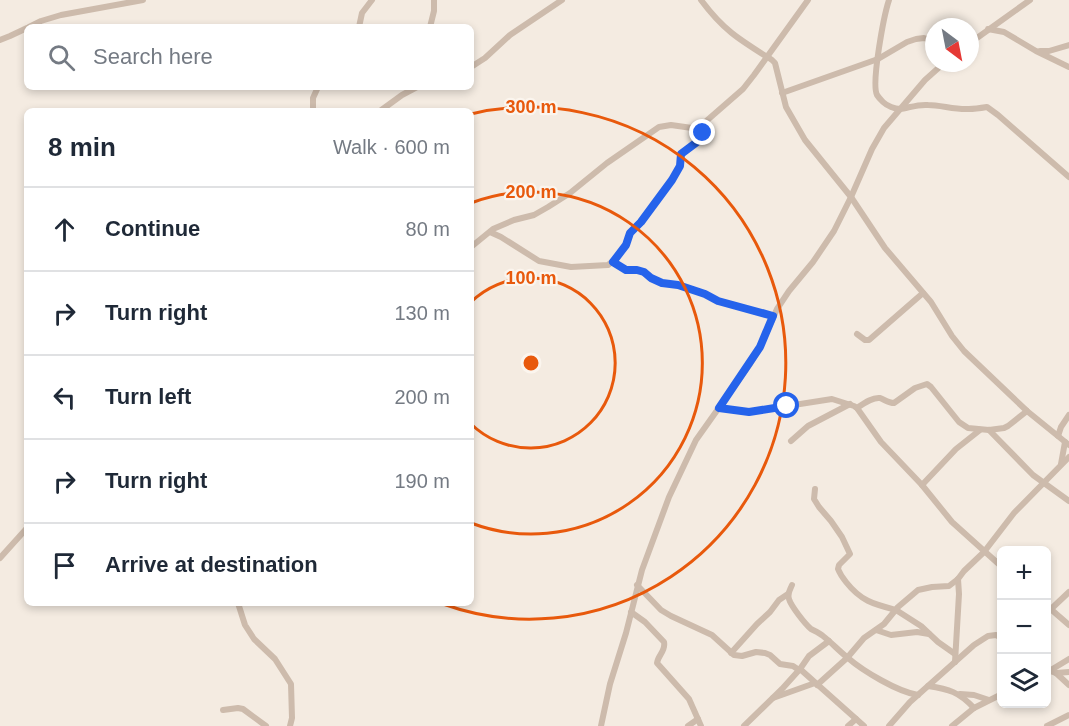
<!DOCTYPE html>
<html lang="en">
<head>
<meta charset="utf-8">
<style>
	body { margin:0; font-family:Arial,sans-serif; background:#f2f2f3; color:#1f2937 }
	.controls { position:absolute; right:18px; bottom:18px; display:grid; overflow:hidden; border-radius:9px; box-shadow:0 3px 9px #0003 }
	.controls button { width:54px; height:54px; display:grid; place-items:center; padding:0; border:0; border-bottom:2px solid #e0e1e3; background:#fff; color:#1f2937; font:30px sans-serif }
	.compass { position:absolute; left:925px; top:18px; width:54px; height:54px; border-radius:50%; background:#fff; box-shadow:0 3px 9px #0003; rotate:148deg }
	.stop { position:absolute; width:18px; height:18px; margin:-14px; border:4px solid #2563eb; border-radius:50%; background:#fff }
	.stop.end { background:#2563eb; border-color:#fff; box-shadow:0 2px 6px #0008 }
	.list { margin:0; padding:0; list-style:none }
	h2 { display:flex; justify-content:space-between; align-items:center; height:78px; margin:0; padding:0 24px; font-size:26px }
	h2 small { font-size:20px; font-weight:400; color:#747a83 }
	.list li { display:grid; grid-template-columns:39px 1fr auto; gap:18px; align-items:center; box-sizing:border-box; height:84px; padding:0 24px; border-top:2px solid #e0e1e3 }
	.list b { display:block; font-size:22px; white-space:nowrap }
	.list em { font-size:20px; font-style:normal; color:#747a83 }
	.icon { flex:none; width:33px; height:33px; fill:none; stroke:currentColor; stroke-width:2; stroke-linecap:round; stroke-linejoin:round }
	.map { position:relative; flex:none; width:1069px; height:726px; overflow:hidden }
	.search { position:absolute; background:#fff; box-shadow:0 3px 9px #0003; left:24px; top:24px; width:450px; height:66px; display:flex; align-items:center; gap:15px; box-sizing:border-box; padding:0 21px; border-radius:9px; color:#747a83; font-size:22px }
	.panel { position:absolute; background:#fff; box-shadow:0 3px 9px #0003; left:24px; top:108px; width:450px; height:498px; border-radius:9px }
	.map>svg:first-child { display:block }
</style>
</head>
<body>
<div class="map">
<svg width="1069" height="726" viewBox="0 0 1069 726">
	<rect width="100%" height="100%" fill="#f4ebe1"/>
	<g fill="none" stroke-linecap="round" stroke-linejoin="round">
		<g stroke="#cdbbac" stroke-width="6">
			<path d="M 701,0 C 724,31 740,40 772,60 L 775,63 L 786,107 L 805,140 L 851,197 L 885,248 L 931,302 L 952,336 L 964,351 L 1027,411 L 1069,445"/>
			<path d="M 889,0 C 884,15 871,83 877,95 C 879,98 881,100 883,102 C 887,106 895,109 900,109 C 908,108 918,104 928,105 C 941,105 955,110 969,109 C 975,109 981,108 987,107 L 998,115 L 1069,177"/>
			<path d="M 29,27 L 41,21 L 61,15 L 143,0"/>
			<path d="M 359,27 L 362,13 L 372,0"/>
			<path d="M 430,27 L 434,11 L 434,0"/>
			<path d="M 988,29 L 1004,32 L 1036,51 L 1069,67"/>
			<path d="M 0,40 L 10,36 L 27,28"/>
			<path d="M 970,43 L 1030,0"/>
			<path d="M 1040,51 L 1049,51 L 1069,45"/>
			<path d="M 471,67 L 485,58 L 510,35 L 562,0"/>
			<path d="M 782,93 L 878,59 L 907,42 L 916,39 L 924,38 L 934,41"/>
			<path d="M 313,111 L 313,98 L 318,87"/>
			<path d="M 380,111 L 402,95 L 417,87"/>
			<path d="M 490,232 L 501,237 L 539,261 L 571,267 L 608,265 L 616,259 L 626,245 L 630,233 L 641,223 L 672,180 L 680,166 L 681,154 C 695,144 701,142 704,123"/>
			<path d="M 471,247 L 493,229 L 514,220 L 534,215 L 548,207 L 570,193 L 607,163 L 659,127 L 671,125 L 692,128 L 704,123 L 743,89 L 754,75 L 808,0"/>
			<path d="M 613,262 L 626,270 L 637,270 L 643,272 L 651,278 L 662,283 L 678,285 L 705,294 L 718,301 L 773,316"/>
			<path d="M 857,334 L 865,340 L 869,340 L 923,293"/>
			<path d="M 719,408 L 749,412 L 832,399 L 854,406 L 857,408 L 881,442 L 922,485 L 952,522 L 1002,567"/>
			<path d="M 857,408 C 863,404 872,397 880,398 C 885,400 889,403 894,403 L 915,388 L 927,384 L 931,387 L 959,422 L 968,428 L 989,430 L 1004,428 L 1008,426 L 1027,411"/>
			<path d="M 989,430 L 1033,475 L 1069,501"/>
			<path d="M 1058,436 L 1061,427 L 1069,415"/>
			<path d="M 791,441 L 808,426 L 850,404"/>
			<path d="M 1061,464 L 1065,442"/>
			<path d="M 922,485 L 956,449 L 980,430"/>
			<path d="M 815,489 L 814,499 L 819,507 L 831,521 L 842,537 L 850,554 L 839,565 L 838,569 C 840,574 842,577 846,582 C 861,601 873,604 896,610"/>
			<path d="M 0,558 L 27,528"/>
			<path d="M 637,585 L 661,610 L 671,616 L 712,635 L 734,655 L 742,656 L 756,652 L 765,653 L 770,655 L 780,664 L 793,666 L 799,670"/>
			<path d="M 792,585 C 790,590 787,594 789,599 C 791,606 805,624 811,629 C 815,631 820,633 823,636 C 832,643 839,651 848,658 C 863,671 898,692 918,695"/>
			<path d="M 238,603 L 245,625 L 254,639 L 275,659 L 291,684 L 292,718 L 290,726"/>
			<path d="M 1046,605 L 1069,625"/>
			<path d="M 1051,609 L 1069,592"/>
			<path d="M 896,610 L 921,626 L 938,642 L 955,654"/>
			<path d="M 631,612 L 645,622 L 664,642 C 666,651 658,655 657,663 L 689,699 L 701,726"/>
			<path d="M 876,630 L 891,635 L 917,632 L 929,634"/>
			<path d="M 731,653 L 757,624 L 770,612 L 779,600 L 788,594"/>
			<path d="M 955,662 L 959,594 L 958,579"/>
			<path d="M 800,669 L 864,726"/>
			<path d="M 1050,671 L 1056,673 L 1069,685"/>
			<path d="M 1046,673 L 1069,659"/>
			<path d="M 1056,673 L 1069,672"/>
			<path d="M 817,685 L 847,658 L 864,638 L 884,624 L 898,607 L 918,590 L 932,587 L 949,586 L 958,579 L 964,571 L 984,552 L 1014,513 L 1069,457"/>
			<path d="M 928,686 C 949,689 959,692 974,708"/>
			<path d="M 960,694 L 974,695 L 989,700"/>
			<path d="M 773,698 L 815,683"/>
			<path d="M 223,710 L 238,708 L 243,709 L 266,726"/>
			<path d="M 601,726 L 610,684 L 626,633 L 642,570 L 669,497 L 696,440 L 750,364 L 760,347 L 777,309 L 789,291 L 813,262 L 834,231 L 851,197 L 872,149 L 884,128 L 925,80 L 944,63"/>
			<path d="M 688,726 L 698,719"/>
			<path d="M 744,726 L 782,689 L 800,669 L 809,656 L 829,641"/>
			<path d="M 848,726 L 856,719"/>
			<path d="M 889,726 L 910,702 L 974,645 L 988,636 L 996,635 L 1002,638"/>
			<path d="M 952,726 L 974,708 L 1002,694"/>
			<path d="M 1047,726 L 1069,715"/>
		</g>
	</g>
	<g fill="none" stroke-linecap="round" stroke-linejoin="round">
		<path stroke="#2563eb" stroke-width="8" d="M 703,133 L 697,142 L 681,154 L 680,166 L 672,180 L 641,222 L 630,233 L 626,245 L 613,262 L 626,270 L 637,270 L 644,272 L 651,278 L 662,283 L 678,285 L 705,294 L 718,301 L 773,316 L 760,347 L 719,408 L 749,412 L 787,406"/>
	</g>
	<g fill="none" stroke="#e8590c" stroke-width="3">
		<path d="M471 302A85 85 0 1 1 471 424"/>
		<path d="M471 203A171 171 0 1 1 471 523"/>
		<path d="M471 114A256 256 0 1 1 443 604"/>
	</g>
	<circle cx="531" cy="363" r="9" fill="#e8590c" stroke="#fbf5ee" stroke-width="3"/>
	<g font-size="18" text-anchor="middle" font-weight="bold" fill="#e8590c" stroke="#fbf5ee" stroke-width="4.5" stroke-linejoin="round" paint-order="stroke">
		<text x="531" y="113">300 m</text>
		<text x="531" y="198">200 m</text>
		<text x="531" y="284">100 m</text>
	</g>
</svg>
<div class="controls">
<button>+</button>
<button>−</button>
<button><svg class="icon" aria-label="layers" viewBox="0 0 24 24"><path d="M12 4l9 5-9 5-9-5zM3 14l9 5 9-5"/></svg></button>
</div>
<svg class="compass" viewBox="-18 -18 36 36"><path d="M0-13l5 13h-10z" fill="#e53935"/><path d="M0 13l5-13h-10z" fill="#747a83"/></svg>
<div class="stop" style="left:787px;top:406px"></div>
<div class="stop end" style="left:703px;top:133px"></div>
<div class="search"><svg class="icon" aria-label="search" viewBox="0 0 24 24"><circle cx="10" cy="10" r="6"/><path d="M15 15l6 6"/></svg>Search here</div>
<section class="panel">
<h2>8 min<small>Walk · 600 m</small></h2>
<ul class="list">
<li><svg class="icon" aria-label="ahead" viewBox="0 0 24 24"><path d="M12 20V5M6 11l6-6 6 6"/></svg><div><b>Continue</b></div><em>80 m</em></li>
<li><svg class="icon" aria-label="right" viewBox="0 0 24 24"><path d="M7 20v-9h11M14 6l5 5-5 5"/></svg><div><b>Turn right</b></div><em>130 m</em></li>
<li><svg class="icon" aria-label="left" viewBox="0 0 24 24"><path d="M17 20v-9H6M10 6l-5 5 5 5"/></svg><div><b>Turn left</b></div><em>200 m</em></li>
<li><svg class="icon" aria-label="right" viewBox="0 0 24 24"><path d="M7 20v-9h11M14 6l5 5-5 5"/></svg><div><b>Turn right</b></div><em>190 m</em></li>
<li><svg class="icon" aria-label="arrive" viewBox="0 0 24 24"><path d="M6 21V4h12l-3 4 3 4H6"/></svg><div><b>Arrive at destination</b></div></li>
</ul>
</section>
</div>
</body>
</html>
